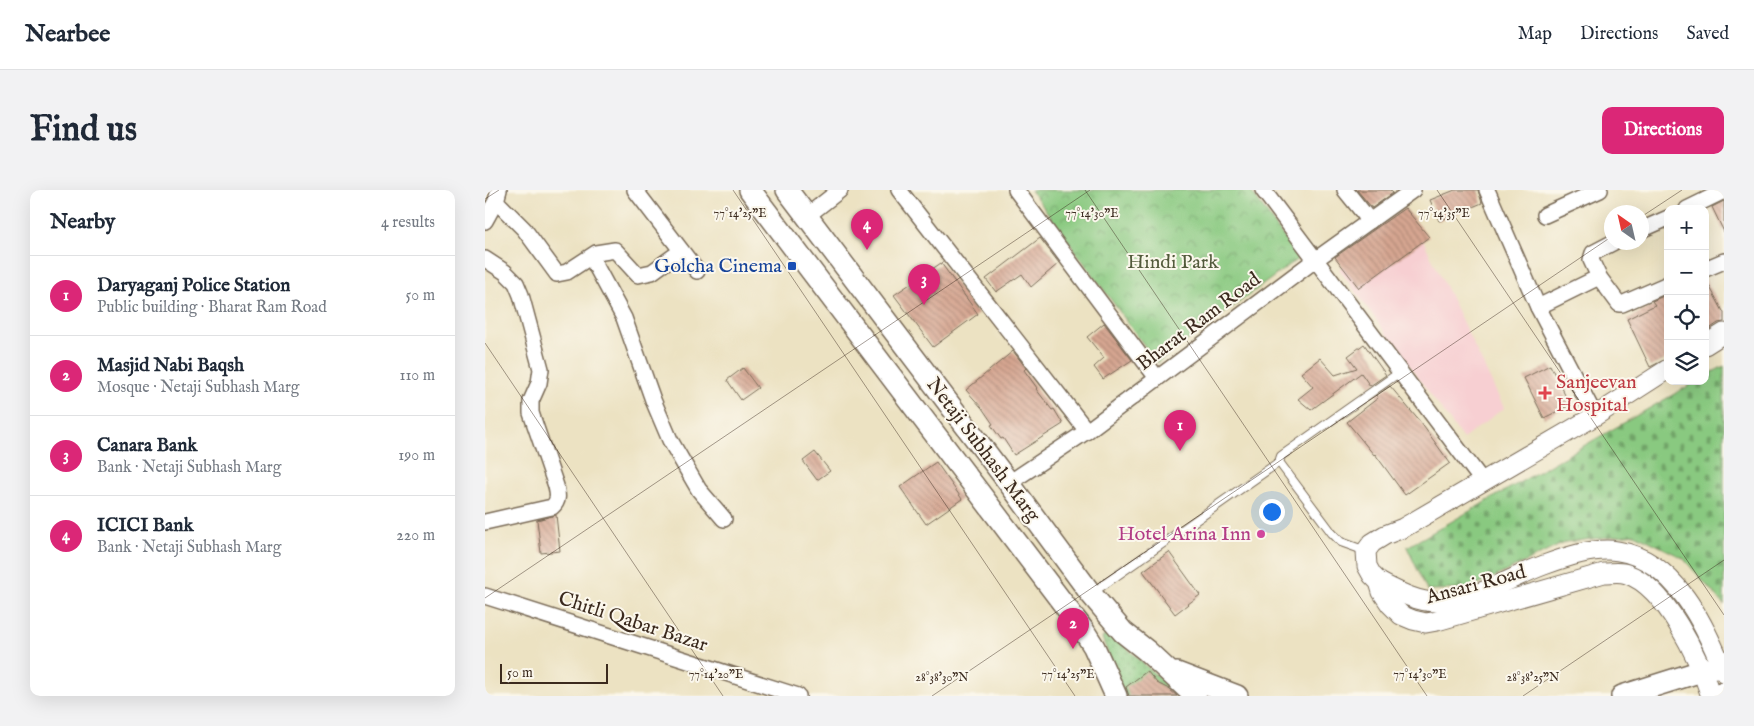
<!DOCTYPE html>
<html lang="en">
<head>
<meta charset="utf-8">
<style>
	body { margin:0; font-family:"IM FELL English",serif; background:#f2f2f3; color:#1f2937 }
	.controls { position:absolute; right:15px; top:15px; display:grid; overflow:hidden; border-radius:10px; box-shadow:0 5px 20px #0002 }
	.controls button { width:45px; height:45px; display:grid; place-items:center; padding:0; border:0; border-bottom:1px solid #e0e1e3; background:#fff; color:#1f2937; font:25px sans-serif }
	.compass { position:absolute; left:1119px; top:15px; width:45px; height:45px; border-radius:50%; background:#fff; box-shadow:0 5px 20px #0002; rotate:326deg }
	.scale { position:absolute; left:15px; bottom:12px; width:108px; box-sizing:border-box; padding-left:5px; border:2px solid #3b2a1e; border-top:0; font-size:14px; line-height:18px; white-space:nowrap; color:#3b2a1e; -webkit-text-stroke:4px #fbf7ec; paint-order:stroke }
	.you { position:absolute; left:786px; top:321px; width:18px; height:18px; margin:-12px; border:4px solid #fff; border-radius:50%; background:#1a73e8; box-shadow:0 0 0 8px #1a73e833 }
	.badge { display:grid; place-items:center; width:32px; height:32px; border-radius:50%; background:#db2777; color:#fff; font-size:16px; font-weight:700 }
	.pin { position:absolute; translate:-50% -41px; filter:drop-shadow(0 1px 2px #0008) }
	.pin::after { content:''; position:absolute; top:26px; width:18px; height:15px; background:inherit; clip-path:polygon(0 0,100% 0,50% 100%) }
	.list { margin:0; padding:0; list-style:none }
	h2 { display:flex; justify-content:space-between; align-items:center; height:65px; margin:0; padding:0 20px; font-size:21px }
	h2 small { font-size:16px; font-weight:400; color:#747a83 }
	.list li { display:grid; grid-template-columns:32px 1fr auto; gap:15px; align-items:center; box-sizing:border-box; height:80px; padding:0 20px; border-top:1px solid #e0e1e3 }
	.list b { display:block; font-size:19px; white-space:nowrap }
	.list p { margin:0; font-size:16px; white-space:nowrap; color:#747a83 }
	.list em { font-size:16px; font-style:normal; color:#747a83 }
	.icon { flex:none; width:28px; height:28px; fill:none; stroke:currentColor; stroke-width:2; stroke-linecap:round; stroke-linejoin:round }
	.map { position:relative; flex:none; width:1239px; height:506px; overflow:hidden; border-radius:10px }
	header { display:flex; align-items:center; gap:30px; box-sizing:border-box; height:70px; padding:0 25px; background:#fff; border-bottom:1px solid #e0e1e3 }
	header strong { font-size:24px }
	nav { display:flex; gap:28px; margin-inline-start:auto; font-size:18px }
	.intro { display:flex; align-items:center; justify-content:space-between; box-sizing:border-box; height:120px; padding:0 30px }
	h1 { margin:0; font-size:35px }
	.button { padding:12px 22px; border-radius:10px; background:#db2777; color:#fff; font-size:18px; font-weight:700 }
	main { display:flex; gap:30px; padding:0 30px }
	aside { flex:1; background:#fff; border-radius:10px; box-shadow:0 5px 20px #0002 }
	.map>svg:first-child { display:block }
</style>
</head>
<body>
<header>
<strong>Nearbee</strong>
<nav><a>Map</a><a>Directions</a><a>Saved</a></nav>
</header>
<div class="intro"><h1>Find us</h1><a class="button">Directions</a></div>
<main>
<aside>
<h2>Nearby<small>4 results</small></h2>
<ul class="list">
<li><span class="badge">1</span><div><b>Daryaganj Police Station</b><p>Public building · Bharat Ram Road</p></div><em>50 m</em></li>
<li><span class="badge">2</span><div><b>Masjid Nabi Baqsh</b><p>Mosque · Netaji Subhash Marg</p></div><em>110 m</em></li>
<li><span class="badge">3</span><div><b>Canara Bank</b><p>Bank · Netaji Subhash Marg</p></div><em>190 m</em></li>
<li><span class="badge">4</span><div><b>ICICI Bank</b><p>Bank · Netaji Subhash Marg</p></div><em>220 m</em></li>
</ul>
</aside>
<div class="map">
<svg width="1239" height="506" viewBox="0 0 1239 506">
	<defs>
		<pattern id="grass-dots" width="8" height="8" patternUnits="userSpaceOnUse" patternTransform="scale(1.25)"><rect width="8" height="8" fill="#89c980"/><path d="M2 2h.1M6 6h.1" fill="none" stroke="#71a368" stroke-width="1.8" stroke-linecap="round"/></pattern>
		<pattern id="cemetery-stones" width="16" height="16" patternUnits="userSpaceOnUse" patternTransform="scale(1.25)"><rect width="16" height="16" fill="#89c980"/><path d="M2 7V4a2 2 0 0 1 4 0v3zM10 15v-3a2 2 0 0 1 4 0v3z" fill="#71a368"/></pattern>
		<pattern id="park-crowns" width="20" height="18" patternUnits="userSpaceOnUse" patternTransform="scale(1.25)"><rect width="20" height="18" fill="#89c980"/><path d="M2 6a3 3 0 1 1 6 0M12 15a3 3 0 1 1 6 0" fill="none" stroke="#71a368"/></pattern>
		<pattern id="building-back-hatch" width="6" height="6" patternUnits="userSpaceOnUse" patternTransform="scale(1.25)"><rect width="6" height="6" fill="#d6a691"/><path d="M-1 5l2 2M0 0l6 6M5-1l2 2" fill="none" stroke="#af8776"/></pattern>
	</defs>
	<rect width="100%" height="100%" fill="#fbf7ec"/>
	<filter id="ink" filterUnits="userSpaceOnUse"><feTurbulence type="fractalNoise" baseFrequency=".02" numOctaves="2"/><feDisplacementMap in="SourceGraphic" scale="10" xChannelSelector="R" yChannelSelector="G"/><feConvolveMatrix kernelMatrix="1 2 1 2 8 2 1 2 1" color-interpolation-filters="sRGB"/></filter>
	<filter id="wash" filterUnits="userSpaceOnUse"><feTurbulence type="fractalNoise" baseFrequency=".0096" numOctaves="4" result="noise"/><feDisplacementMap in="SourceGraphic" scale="20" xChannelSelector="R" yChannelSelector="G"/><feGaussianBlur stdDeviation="1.12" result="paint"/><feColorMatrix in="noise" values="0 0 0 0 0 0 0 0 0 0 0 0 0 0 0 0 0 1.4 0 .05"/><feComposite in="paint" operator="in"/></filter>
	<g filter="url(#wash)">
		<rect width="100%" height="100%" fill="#ece2c2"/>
		<path fill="#f7cfd2" d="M 927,27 L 1019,218 L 978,249 L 854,79 Z"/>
		<path fill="url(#grass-dots)" stroke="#627a4f" d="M 625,442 L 693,506 L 640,506 L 617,448 Z"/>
		<path fill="url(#cemetery-stones)" stroke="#627a4f" d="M 1239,176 L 1239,415 L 1198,368 L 1150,344 L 1081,352 L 985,399 L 942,400 L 922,357 L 1212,191 L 1220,191 L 1220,186 Z"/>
		<path fill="url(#park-crowns)" stroke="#627a4f" d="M 546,0 L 765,0 L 814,68 L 672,173 Z"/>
		<g id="blocks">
			<g fill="url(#building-back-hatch)">
				<path d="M 872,0 L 905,0 L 908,3 L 887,18 Z"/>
				<path d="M 970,0 L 993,0 L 997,13 L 954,31 L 945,10 Z"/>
				<path d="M 1239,11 L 1239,42 L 1227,17 Z"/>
				<path d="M 920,18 L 944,47 L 874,98 L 850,67 Z"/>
				<path d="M 555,48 L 574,73 L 546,97 L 537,84 L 511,102 L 501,89 Z"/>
				<path d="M 456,73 L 493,124 L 448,157 L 409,105 Z"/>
				<path d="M 1220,88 L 1239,123 L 1239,132 L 1233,133 L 1220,142 Z"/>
				<path d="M 1183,104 L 1183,168 L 1165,177 L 1142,129 L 1170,115 L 1167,111 Z"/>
				<path d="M 619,133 L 647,170 L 618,189 L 609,177 L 619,168 L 602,147 Z"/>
				<path d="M 879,154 L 901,185 L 885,196 L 876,183 L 826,220 L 813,209 L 828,197 L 816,183 L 835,168 L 850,185 L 872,178 L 863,166 Z"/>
				<path d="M 528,161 L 541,178 L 539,180 L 552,198 L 551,199 L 567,220 L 569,219 L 578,234 L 529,265 L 518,248 L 516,249 L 506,235 L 508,234 L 497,218 L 481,200 Z"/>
				<path d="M 1065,175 L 1085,215 L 1059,228 L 1039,188 Z"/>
				<path d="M 258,178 L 273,198 L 256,210 L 242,190 Z"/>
				<path d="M 905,196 L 936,233 L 965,273 L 920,305 L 890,264 L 889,265 L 862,232 L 893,208 L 891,205 Z"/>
				<path d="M 330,262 L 345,281 L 332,290 L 318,271 Z"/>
				<path d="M 451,272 L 477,309 L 441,334 L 415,297 Z"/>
				<path d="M 71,325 L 75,361 L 56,363 L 52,330 Z"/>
				<path d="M 684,362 L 715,405 L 690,424 L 658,381 Z"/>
				<path d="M 662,481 L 672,493 L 684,499 L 692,506 L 644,506 L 641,497 Z"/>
			</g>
		</g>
	</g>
	<g filter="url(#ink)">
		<use href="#blocks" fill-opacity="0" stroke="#796a57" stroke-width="1"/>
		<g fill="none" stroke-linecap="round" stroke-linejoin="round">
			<defs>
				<g id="service">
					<path d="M 881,361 L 856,352 L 847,343 L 794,272 L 796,266 L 915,182"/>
					<path d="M 607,403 L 794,272"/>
				</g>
				<g id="minor">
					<path d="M 150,0 L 212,81"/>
					<path d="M 414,0 L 602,241"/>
					<path d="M 531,0 L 672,188"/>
					<path d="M 778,0 L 998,292"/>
					<path d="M 860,0 L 885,31"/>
					<path d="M 1002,0 L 1053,117 L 1110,226"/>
					<path d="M 11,11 L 39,39 L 72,84 L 82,82 L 111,63 L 130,60 L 153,85 L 167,82 L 196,61"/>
					<path d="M 1202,19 L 1239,1"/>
					<path d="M 1060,25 L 1115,0"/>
					<path d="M 322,26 L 355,0"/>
					<path d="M 0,31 L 11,11 L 14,0"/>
					<path d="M 1156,40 L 1183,28"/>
					<path d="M 1129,52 L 1108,63 L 1106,70 L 1114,87 L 1134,114 L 1137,114 L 1183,94"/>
					<path d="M 106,67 L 139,128 L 168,210 L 185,250 L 214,300 L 239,329"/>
					<path d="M 0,69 L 20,82 L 31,93 L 36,105 L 56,179 L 54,193 L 46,211 L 46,223 L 71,296 C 73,305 74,311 67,317 L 0,332"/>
					<path d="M 1220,79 L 1239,71"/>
					<path d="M 1053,117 L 1114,87"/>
					<path d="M 524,293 L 602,241 L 830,70 L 928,0"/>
					<path d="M 0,406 L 313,506"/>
				</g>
				<g id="tertiary">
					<path d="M 1220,155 L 1239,143"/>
					<path d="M 1183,179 L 1110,226 L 918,338 L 900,345 L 887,353 L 881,361 L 882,376 L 887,385 L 894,392 L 897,402 L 905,414 L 916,425 L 928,430 L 941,433 L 952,431 L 1119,383 C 1127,383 1135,381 1142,384 C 1181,397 1214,469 1226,506"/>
					<path d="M 894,392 C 912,401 931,412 951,412 C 989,411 1024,388 1059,375 C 1081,367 1109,357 1133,361 C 1190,370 1220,435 1239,482"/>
				</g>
				<g id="secondary">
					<path d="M 265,0 L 599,441 L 609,457 L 631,506"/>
					<path d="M 302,0 L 524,293 L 606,404 L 638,442 L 662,461 L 710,506"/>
					<path d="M 692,483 L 752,506"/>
					<path d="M 1137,506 L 1239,474"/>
					<path d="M 1227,506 L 1239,502"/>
				</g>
			</defs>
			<use href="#service" stroke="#796a57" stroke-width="10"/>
			<use href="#minor" stroke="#796a57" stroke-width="18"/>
			<use href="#tertiary" stroke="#796a57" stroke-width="21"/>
			<use href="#secondary" stroke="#796a57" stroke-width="24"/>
			<use href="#service" stroke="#fff" stroke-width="8"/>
			<use href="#minor" stroke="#fff" stroke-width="15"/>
			<use href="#tertiary" stroke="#fff" stroke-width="19"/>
			<use href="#secondary" stroke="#fff" stroke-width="21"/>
		</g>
	</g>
	<path fill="none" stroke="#3b2a1e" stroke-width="1" stroke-opacity="0.45" d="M 248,0 L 590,506M 600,0 L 942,506M 952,0 L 1239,425M 0,9 L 14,0M 1156,27 L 1197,0M 0,153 L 238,506M 0,408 L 605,0M 447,506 L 1126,47M 1038,506 L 1239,370"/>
	<rect fill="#1a4fb4" stroke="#fbf7ec" stroke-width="2" x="302" y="71" width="10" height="10" rx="2.5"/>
	<path fill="#e0444e" stroke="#fbf7ec" stroke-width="2" d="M1057.5 195.5h5v5h5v5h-5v5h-5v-5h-5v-5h5z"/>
	<circle fill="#d1479c" stroke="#fbf7ec" stroke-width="2" cx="776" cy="344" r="5"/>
	<g text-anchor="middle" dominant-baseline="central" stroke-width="4" stroke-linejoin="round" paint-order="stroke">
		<g font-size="20" fill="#525a3b" stroke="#fbf7ec">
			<text x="688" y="72">Hindi Park</text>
		</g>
		<g font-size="20" fill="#164399" stroke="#fbf7ec" text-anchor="end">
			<text x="297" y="76">Golcha Cinema</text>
		</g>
		<g font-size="20" fill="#3b2a1e" stroke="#fbf7ec">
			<text transform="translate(714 132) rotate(-37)">Bharat Ram Road</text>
			<text transform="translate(498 260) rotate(53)">Netaji Subhash Marg</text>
			<text transform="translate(991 395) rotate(-15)">Ansari Road</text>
			<text transform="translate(148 432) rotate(18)">Chitli Qabar Bazar</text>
		</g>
		<g font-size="20" fill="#be3a42" stroke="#fbf7ec" text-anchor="start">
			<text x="1071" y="192">Sanjeevan<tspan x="1071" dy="23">Hospital</tspan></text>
		</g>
		<g font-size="20" fill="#b23c85" stroke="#fbf7ec" text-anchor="end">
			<text x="766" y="344">Hotel Arina Inn</text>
		</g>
	</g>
	<g font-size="12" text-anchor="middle" fill="#3b2a1e" stroke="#fbf7ec" stroke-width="4" stroke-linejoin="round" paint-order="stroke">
		<text x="255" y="27">77°14'25"E</text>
		<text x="607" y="27">77°14'30"E</text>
		<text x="959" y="27">77°14'35"E</text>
		<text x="231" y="488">77°14'20"E</text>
		<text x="583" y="488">77°14'25"E</text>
		<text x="935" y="488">77°14'30"E</text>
		<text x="457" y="491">28°38'30"N</text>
		<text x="1048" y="491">28°38'25"N</text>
	</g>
</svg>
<div class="controls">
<button>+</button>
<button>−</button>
<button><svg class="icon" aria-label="locate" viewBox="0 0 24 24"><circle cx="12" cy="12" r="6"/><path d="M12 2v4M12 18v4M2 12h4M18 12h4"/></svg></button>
<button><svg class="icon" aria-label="layers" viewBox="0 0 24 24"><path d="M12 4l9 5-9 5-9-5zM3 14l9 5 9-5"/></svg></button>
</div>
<svg class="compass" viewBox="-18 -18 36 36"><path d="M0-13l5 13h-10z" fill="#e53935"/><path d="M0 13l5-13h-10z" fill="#747a83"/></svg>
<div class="scale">50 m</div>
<div class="you"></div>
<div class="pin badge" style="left:695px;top:261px">1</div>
<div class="pin badge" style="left:588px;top:459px">2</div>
<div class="pin badge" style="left:439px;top:115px">3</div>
<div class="pin badge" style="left:382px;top:60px">4</div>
</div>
</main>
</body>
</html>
